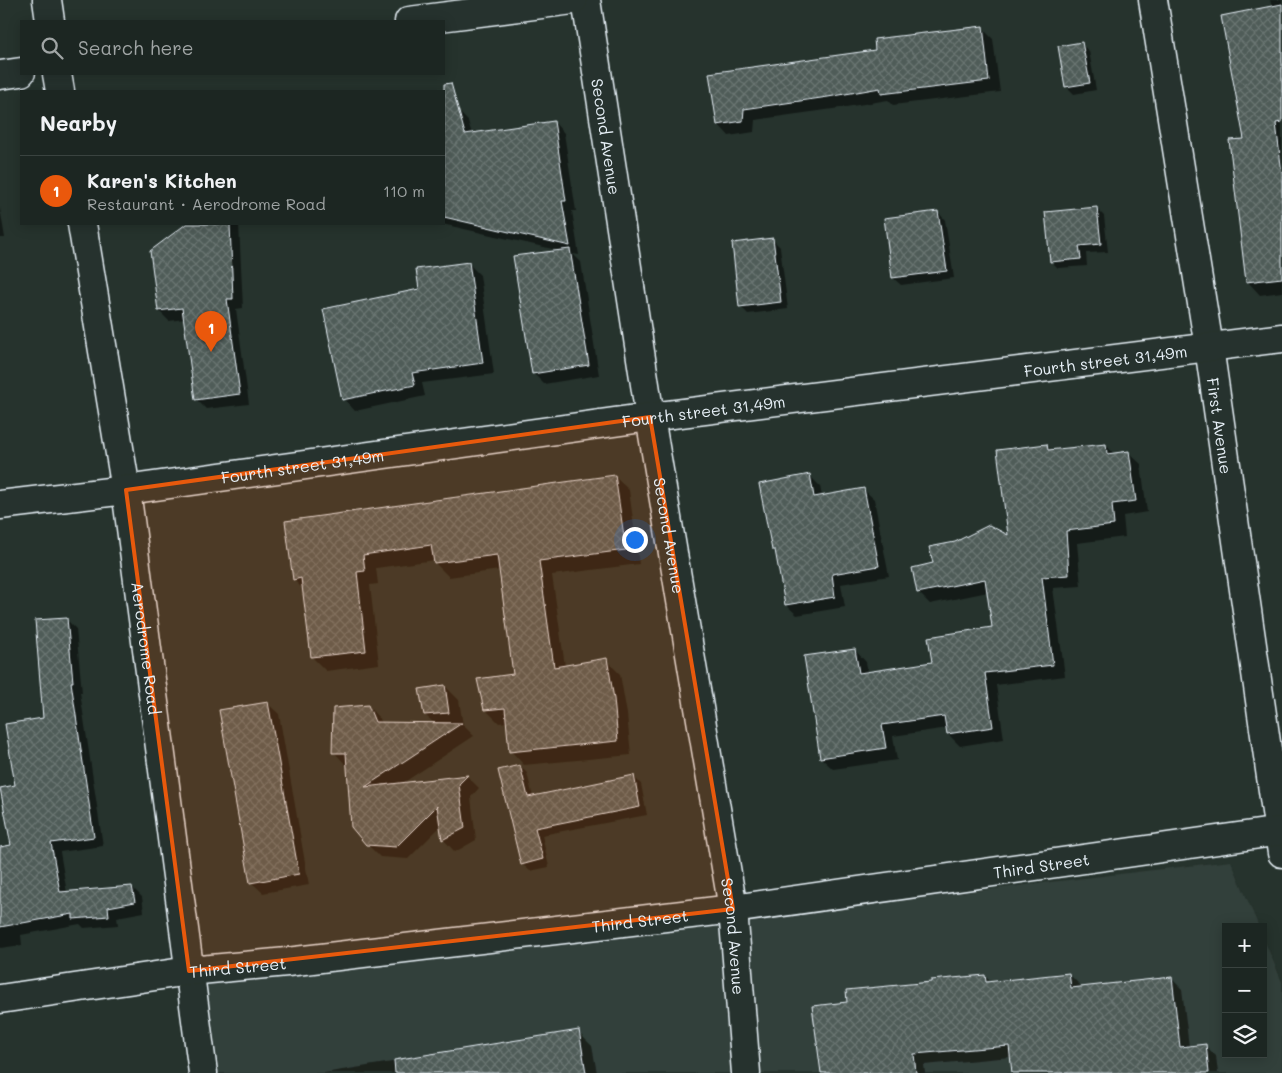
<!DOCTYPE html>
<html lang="en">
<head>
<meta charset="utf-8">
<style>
	body { margin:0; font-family:Mali,sans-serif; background:#29322f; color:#f1f3f6 }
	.controls { position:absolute; right:15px; bottom:15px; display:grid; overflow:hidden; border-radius:0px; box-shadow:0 2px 12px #0003 }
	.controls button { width:45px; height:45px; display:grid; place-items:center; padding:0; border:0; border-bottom:1px solid #3a4340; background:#1c2622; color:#f1f3f6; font:25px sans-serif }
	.you { position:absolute; left:634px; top:539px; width:18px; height:18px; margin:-12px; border:4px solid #fff; border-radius:50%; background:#1a73e8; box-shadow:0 0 0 8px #1a73e833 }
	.badge { display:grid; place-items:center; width:32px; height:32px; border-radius:50%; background:#ea580c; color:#fff; font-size:16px; font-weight:700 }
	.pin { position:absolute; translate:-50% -41px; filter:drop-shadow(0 1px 2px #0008) }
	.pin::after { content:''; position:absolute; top:26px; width:18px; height:15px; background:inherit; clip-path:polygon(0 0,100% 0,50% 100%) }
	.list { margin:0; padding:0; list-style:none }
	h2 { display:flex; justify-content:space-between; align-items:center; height:65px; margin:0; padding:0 20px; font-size:21px }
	h2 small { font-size:16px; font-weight:400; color:#a0a5a5 }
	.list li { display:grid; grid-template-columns:32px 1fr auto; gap:15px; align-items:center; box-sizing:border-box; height:70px; padding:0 20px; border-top:1px solid #3a4340 }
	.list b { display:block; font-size:19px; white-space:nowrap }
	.list p { margin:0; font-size:16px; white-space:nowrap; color:#a0a5a5 }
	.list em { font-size:16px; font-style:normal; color:#a0a5a5 }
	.icon { flex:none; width:28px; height:28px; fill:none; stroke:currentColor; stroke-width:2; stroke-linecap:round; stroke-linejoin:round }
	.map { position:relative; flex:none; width:1282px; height:1073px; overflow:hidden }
	.search { position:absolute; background:#1c2622; box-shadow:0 2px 12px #0003; left:20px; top:20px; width:425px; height:55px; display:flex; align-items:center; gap:12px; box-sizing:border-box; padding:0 18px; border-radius:0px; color:#a0a5a5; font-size:19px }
	.panel { position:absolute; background:#1c2622; box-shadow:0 2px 12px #0003; left:20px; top:90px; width:425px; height:135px; border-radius:0px }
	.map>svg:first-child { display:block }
</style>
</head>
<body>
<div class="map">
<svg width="1282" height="1073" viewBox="0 0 1282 1073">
	<defs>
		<pattern id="building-cross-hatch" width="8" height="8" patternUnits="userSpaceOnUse" patternTransform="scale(1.25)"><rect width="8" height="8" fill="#505c59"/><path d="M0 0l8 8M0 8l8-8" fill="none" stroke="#697472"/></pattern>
	</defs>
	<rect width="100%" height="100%" fill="#26332d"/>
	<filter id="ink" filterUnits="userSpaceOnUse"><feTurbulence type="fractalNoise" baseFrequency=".02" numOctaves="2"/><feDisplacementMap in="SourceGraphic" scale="10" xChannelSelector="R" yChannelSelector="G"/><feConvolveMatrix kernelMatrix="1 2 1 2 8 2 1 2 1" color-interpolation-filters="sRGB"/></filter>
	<g filter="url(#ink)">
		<path fill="#333f3a" d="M 1231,861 L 1259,927 L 1226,927 L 1226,1054 L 1263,1054 L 1263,937 L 1282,982 L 1282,1073 L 201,1073 L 197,982 Z"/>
		<g fill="#0007">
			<path d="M 1270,0 L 1282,0 L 1282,292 L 1260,295 L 1248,282 L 1231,141 L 1246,140 L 1272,7 Z"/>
			<path d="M 982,28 L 993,39 L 1000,92 L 893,105 L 888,100 L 840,108 L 755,120 L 754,132 L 729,136 L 718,124 L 710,74 L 877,51 Z"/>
			<path d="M 1081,44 L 1089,51 L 1096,90 L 1074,94 L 1067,87 Z"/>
			<path d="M 458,111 L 468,121 L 472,134 L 554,122 L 564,133 L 576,211 L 572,211 L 579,255 L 573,254 L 581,262 L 599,375 L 544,384 L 533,373 L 561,251 L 442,224 L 444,224 L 444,182 L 446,182 L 444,175 L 444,114 Z"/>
			<path d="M 0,208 L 5,238 L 0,238 Z"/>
			<path d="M 1097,209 L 1104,216 L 1108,252 L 1086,253 L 1087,266 L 1058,268 L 1051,261 Z"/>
			<path d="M 938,212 L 945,220 L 954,278 L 901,285 L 893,278 Z"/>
			<path d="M 189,224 L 239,224 L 243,308 L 236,309 L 249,404 L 206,409 L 196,399 L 185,319 L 169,321 L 159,311 L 151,251 Z"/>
			<path d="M 772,239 L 780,247 L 788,309 L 748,314 L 740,306 Z"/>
			<path d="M 469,264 L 480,275 L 494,374 L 422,383 L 425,396 L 355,411 L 344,399 L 420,290 Z"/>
			<path d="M 1046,445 L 1053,451 L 1106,445 L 1115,455 L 1129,453 L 1141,464 L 1147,512 L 1123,516 L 1125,537 L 1077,543 L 1081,586 L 1053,588 L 1065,676 L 996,685 L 1004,739 L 960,746 L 948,734 L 948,728 L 893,736 L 897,760 L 833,769 L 821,758 L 855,650 L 866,662 L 868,673 L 933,663 L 993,628 L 988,592 L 930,604 L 918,592 L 934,564 L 1010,537 Z"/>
			<path d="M 810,476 L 820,486 L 822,497 L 863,489 L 874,499 L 889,576 L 841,584 L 845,607 L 797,615 L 786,605 L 777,553 L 773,550 Z"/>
			<path d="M 615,477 L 629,490 L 639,564 L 552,575 L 565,666 L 606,660 L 620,674 L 627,714 L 631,755 L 524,765 L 511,751 L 508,722 L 499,723 L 485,709 L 514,675 L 500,570 L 449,577 L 435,563 L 435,560 L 376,568 L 378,584 L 370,585 L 379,664 L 326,671 L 312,657 L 304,590 L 294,580 L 287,523 Z"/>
			<path d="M 66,619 L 76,629 L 82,692 L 80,692 L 103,846 L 60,852 L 67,893 L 132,887 L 142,897 L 144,912 L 117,917 L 118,925 L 84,928 L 80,924 L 21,935 L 22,945 L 0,948 L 0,848 L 13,846 L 16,786 L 45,719 Z"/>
			<path d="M 445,686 L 459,700 L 463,725 L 474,736 L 400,785 L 468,777 L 479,788 L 471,797 L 476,840 L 455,852 L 443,839 L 441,826 L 408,859 L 380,857 L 367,844 L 348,765 L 346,765 L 334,752 L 368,706 L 380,719 L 382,723 L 435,724 L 425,715 Z"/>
			<path d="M 267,703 L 279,714 L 309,885 L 263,893 L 251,882 Z"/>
			<path d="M 520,766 L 527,773 L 533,797 L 634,777 L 641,784 L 647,815 L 542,835 L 549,867 L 530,871 L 522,864 Z"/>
			<path d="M 1069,974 L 1080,985 L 1080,989 L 1171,978 L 1182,989 L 1189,1047 L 1205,1045 L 1216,1056 L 1218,1073 L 1019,1073 L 1052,1053 L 924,1065 L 925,1073 L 823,1073 L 849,1003 L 985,976 L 992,983 Z"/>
			<path d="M 578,1032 L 592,1046 L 597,1073 L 324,1073 Z"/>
		</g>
		<g fill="url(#building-cross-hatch)" stroke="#e8f1f8">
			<path d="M 1282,4 L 1282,122 L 1276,123 L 1282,174 L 1282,278 L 1246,282 L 1229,140 L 1244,139 L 1221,16 Z"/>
			<path d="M 983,26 L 989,81 L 881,94 L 880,88 L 828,97 L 744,109 L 743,121 L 717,125 L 709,73 L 875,50 L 874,39 Z"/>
			<path d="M 1082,42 L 1090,83 L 1065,87 L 1058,46 Z"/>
			<path d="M 451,83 L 465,134 L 554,121 L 566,201 L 562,201 L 570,246 L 444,217 L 444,84 Z"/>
			<path d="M 1097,207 L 1101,244 L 1079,246 L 1081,259 L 1050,262 L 1045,212 Z"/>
			<path d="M 938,211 L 947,271 L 892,278 L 884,218 Z"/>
			<path d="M 186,224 L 230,224 L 233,299 L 227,299 L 240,394 L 195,400 L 182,308 L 158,311 L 150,251 Z"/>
			<path d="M 773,238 L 781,302 L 739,307 L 732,243 Z"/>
			<path d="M 570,249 L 589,365 L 532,374 L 513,256 Z"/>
			<path d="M 469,262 L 483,363 L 412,373 L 415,385 L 342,400 L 323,309 L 419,289 L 416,269 Z"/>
			<path d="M 1047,444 L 1048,450 L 1106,444 L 1107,454 L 1129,451 L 1136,501 L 1112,504 L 1114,525 L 1066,531 L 1069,575 L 1042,577 L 1053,665 L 985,673 L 993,727 L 947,734 L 944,716 L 882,725 L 886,748 L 820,758 L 804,656 L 855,649 L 859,673 L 932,662 L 928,637 L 992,627 L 985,579 L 917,593 L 912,568 L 933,563 L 929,547 L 955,542 L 989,525 L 1008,535 L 997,450 Z"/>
			<path d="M 810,474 L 814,497 L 864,488 L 879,566 L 832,574 L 835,597 L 785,605 L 775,550 L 772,550 L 759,484 Z"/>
			<path d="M 615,475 L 626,550 L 539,561 L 554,667 L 607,658 L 614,699 L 618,741 L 509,752 L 505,708 L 484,710 L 477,679 L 513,674 L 497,555 L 434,563 L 431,545 L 363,555 L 365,571 L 357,572 L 366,651 L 311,657 L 301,578 L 293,580 L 285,521 Z"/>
			<path d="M 67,618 L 73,682 L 71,682 L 94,837 L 51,843 L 60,892 L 132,886 L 135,902 L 108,907 L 109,916 L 73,919 L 73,914 L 0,927 L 0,847 L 11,845 L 0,788 L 15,785 L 5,724 L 43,718 L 35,620 Z"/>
			<path d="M 445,685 L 449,713 L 424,715 L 419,689 Z"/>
			<path d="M 268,702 L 299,874 L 250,883 L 219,710 Z"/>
			<path d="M 368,705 L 375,722 L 462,723 L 365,787 L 468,775 L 459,784 L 465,828 L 442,840 L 437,806 L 396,847 L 366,845 L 351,827 L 346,753 L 332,753 L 333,708 Z"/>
			<path d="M 520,765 L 528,797 L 634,775 L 640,807 L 535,828 L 543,859 L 521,865 L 498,770 Z"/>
			<path d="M 1069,973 L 1071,988 L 1172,977 L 1180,1047 L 1206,1044 L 1209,1073 L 1012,1073 L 1009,1046 L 914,1054 L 916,1073 L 821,1073 L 812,1006 L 847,1002 L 846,990 L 931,982 L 931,980 L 985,975 L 986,982 Z"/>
			<path d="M 579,1030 L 586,1073 L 395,1073 L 394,1060 Z"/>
		</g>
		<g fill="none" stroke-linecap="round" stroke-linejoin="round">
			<defs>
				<g id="minor">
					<path d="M 47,0 L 50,21"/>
					<path id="s1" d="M 586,0 L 650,417 L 733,909 L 746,1073"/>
					<path id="s2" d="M 1153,0 L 1209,347 L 1282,853"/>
					<path d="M 409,21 L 573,0"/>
					<path d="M 57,74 L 60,91"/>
					<path d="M 0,75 L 21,72"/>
					<path id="s3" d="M 82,224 L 126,490 L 203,1073"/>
					<path id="s4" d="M 0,505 L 126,490 L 650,417 L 1282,338"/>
					<path id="s5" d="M 0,999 L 189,971 L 287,962 L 733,909 L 1280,831"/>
				</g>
			</defs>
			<use href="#minor" stroke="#e8f1f8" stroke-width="31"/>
			<use href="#minor" stroke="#26332d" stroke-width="28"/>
		</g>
	</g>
	<path fill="#e8590c" fill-opacity="0.2" stroke="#e8590c" stroke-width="4" stroke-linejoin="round" d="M 650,417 L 733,909 L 189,971 L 126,490 Z"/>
	<g text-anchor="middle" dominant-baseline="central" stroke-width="4" stroke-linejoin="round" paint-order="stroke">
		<g font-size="16" fill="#e8f1f8" stroke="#26332d">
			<text stroke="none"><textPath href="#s1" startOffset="138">Second Avenue</textPath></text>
			<text stroke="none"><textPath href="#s4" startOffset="1115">Fourth street 31,49m</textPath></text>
			<text stroke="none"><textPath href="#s4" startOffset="710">Fourth street 31,49m</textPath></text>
			<text stroke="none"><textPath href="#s2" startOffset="431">First Avenue</textPath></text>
			<text stroke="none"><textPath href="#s4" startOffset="305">Fourth street 31,49m</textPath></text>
			<text stroke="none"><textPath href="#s1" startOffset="542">Second Avenue</textPath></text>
			<text stroke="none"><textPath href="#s3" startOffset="429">Aerodrome Road</textPath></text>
			<text stroke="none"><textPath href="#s5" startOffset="1050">Third Street</textPath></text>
			<text stroke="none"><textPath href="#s5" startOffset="645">Third Street</textPath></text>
			<text stroke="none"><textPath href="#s1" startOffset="948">Second Avenue</textPath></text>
			<text stroke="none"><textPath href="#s5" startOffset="240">Third Street</textPath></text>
		</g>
	</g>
</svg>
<div class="controls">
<button>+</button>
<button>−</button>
<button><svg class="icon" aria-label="layers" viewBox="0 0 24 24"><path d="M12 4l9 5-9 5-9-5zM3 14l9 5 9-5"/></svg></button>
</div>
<div class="you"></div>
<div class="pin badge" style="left:211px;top:352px">1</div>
<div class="search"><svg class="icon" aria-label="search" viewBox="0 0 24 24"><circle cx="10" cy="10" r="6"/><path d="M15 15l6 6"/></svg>Search here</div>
<section class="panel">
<h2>Nearby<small></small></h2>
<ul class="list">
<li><span class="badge">1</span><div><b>Karen's Kitchen</b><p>Restaurant · Aerodrome Road</p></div><em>110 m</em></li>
</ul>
</section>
</div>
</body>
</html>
